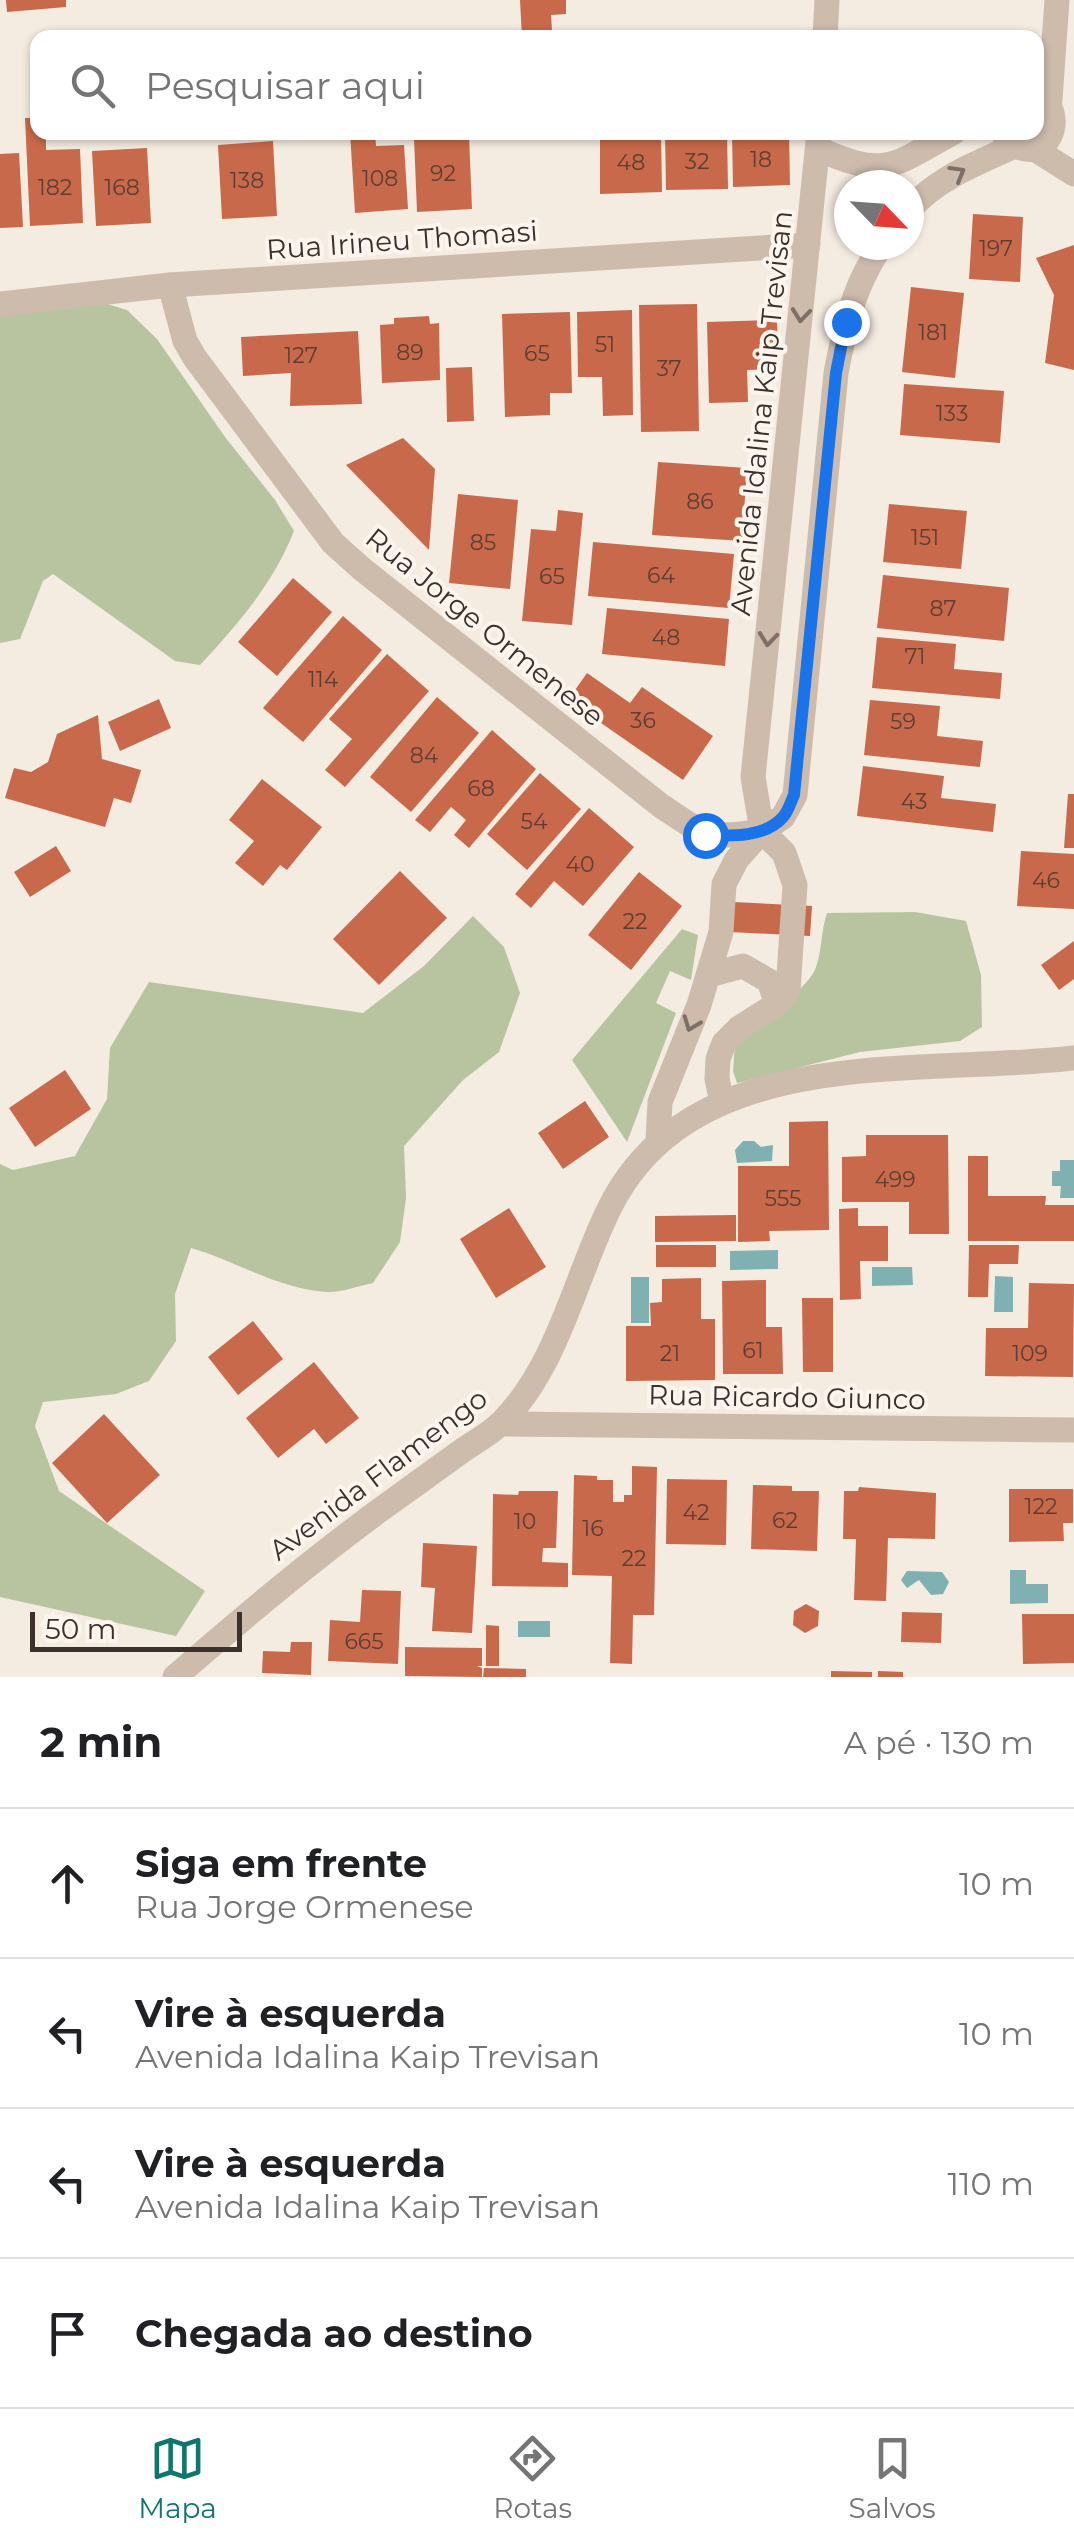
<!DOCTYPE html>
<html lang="pt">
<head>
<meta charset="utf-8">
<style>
	body { margin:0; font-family:Montserrat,sans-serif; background:#f2f2f2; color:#202124 }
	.compass { position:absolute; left:834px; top:170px; width:90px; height:90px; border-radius:50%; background:#fff; box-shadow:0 2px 8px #0004; rotate:115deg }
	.scale { position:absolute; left:30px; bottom:25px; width:212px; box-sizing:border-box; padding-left:10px; border:5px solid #3b302b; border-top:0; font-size:28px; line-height:35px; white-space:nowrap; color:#3b302b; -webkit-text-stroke:8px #fbf5ee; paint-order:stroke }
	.stop { position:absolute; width:30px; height:30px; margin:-22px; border:8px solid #1a73e8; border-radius:50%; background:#fff }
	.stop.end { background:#1a73e8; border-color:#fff; box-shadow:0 2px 10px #0008 }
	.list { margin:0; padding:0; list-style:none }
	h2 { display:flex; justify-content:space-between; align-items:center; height:130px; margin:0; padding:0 40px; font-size:42px }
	h2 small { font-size:32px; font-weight:400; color:#757577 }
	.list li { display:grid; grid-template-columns:65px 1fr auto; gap:30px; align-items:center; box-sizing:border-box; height:150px; padding:0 40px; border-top:2px solid #e0e0e0 }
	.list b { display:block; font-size:38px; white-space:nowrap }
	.list p { margin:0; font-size:32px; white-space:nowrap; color:#757577 }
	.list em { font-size:32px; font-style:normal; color:#757577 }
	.icon { flex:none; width:55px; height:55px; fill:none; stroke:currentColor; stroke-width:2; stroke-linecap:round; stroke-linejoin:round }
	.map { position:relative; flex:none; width:1074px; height:1677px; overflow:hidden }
	.search { position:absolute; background:#fff; box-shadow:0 2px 8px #0004; left:30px; right:30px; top:30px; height:110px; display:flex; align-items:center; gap:25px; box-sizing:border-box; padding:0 35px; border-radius:20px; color:#757577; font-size:38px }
	.sheet { height:730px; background:#fff }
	nav { display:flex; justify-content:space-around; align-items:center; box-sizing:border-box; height:140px; border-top:2px solid #e0e0e0; background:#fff; font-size:28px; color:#757577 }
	nav a { display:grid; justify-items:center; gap:5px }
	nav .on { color:#0f766e }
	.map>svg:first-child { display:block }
</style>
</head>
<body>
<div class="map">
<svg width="1074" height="1677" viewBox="0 0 1074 1677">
	<rect width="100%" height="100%" fill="#f4ebe1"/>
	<g fill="#b8c4a0">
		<path d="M 97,301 L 127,310 L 157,339 L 225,437 L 275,500 L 294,531 C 273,584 238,624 200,665 L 175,661 L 53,574 L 43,581 L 20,639 L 0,643 L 0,313 Z"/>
		<path d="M 915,912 L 966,921 L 981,975 L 982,1027 L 960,1041 L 860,1052 L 737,1083 L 733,1071 L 735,1043 C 755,1026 809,989 816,967 C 822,950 821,931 827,913 Z"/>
		<path d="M 473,916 L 504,947 L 520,993 L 499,1052 L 463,1080 L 404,1146 L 406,1198 L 400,1242 L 373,1283 C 358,1286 341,1293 326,1292 C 278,1289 236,1261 191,1248 L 175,1294 L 176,1341 L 149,1381 L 116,1394 L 43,1402 L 35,1426 L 59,1491 L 205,1591 L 176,1636 L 0,1597 L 0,1164 L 13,1170 L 75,1156 L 107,1099 L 110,1048 L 149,982 L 363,1013 L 424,966 Z"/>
		<path d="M 682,929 L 698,935 L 691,980 L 670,971 L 656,1003 L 676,1013 L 627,1142 L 572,1060 Z"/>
	</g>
	<g fill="#7fb0b2">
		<path d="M 743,1141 L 754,1141 L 761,1147 L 773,1145 L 772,1161 L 737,1163 L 735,1150 Z"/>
		<path d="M 1060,1160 L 1074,1160 L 1074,1198 L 1060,1198 L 1061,1186 L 1052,1186 L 1052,1171 L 1060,1171 Z"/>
		<path d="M 778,1250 L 778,1269 L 730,1270 L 730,1251 Z"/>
		<path d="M 872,1267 L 912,1267 L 913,1285 L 872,1286 Z"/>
		<path d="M 995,1276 L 1013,1277 L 1013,1312 L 994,1312 Z"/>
		<rect x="631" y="1277" width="18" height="46"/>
		<path d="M 1010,1570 L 1026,1570 L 1026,1584 L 1048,1584 L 1048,1603 L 1010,1604 Z"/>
		<path d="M 907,1571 L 942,1572 L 949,1582 L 943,1594 L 931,1595 L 919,1580 L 907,1588 L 901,1580 Z"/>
		<rect x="518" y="1621" width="32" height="16"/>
	</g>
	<g fill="#c8694b">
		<path d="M 6,0 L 66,0 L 66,7 L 7,12 Z"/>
		<path d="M 520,0 L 566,0 L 566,14 L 551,15 L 552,31 L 547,32 L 548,38 L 522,38 Z"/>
		<path d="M 25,118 L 38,118 L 38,132 L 46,132 L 46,150 L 80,149 L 83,223 L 30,226 Z"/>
		<path d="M 350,132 L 375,132 L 376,146 L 404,145 L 408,209 L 355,213 Z"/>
		<path d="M 600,132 L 661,132 L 662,192 L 600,194 Z"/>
		<path d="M 665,132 L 727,132 L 728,189 L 666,190 Z"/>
		<path d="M 732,132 L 789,132 L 790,185 L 733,187 Z"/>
		<path d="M 469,135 L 472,209 L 417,212 L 414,138 Z"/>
		<path d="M 273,141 L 277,216 L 222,219 L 218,145 Z"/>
		<path d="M 147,148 L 151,223 L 96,226 L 92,151 Z"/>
		<path d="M 19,153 L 23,227 L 0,228 L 0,154 Z"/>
		<path d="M 973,214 L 1023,217 L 1020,282 L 969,279 Z"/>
		<path d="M 1074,245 L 1074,370 L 1045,363 L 1054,295 L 1036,258 Z"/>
		<path d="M 911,287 L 964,293 L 955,378 L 902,372 Z"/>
		<path d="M 697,304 L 699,431 L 641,432 L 639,305 Z"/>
		<path d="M 632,310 L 633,415 L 603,416 L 602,377 L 578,377 L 577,312 Z"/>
		<path d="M 570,312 L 572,393 L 550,393 L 550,415 L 505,417 L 502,314 Z"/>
		<path d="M 429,316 L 430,324 L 439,323 L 440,380 L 382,383 L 380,325 L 394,324 L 394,318 Z"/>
		<path d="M 777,320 L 778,369 L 747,370 L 748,402 L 709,403 L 707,322 Z"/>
		<path d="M 358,331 L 362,404 L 290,406 L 291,373 L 243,376 L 241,337 Z"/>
		<path d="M 472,367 L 474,421 L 447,422 L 446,368 Z"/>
		<path d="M 904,384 L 1004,391 L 1000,443 L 900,435 Z"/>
		<path d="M 403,438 L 435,469 L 429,550 L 346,465 Z"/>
		<path d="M 658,462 L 747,468 L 742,541 L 652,535 Z"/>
		<path d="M 458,494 L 518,500 L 510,589 L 449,583 Z"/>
		<path d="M 889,504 L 967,511 L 961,569 L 883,562 Z"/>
		<path d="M 558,510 L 583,513 L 572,625 L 522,621 L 531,529 L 556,531 Z"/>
		<path d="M 593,542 L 734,554 L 729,608 L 588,596 Z"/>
		<path d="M 883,575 L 1009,588 L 1004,641 L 877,628 Z"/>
		<path d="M 293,578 L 332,612 L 277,676 L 238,642 Z"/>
		<path d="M 607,608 L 729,619 L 725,666 L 602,654 Z"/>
		<path d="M 343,616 L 382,650 L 303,742 L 263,708 Z"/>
		<path d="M 877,637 L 956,644 L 954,669 L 1002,673 L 1000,699 L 872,688 Z"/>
		<path d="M 387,654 L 429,691 L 345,787 L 325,770 L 352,739 L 329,719 Z"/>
		<path d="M 587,673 L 630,703 L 642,687 L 713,736 L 683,780 L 568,700 Z"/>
		<path d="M 437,697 L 479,733 L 411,812 L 370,777 Z"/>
		<path d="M 159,699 L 171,728 L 120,751 L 108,722 Z"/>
		<path d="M 870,700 L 940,706 L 937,736 L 983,741 L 980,767 L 864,755 Z"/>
		<path d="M 98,715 L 102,759 L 141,770 L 131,803 L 114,798 L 105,827 L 5,798 L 14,768 L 31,772 L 48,762 L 57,734 Z"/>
		<path d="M 492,730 L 536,769 L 469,848 L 454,835 L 466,820 L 451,807 L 430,832 L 415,820 Z"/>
		<path d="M 863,766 L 944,776 L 941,798 L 996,804 L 993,832 L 857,816 Z"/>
		<path d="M 540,773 L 581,809 L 527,870 L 487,834 Z"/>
		<path d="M 262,779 L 322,827 L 287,870 L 280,865 L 263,886 L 235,863 L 254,841 L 229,820 Z"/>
		<path d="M 1068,794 L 1074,794 L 1074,848 L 1064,848 Z"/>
		<path d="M 589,808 L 634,847 L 583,906 L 554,881 L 531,908 L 515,894 Z"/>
		<path d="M 56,846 L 71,871 L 30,897 L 14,872 Z"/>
		<path d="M 1021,851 L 1074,854 L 1074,909 L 1017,906 Z"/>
		<path d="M 400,871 L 447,918 L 379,985 L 333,939 Z"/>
		<path d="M 639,872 L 682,906 L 631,970 L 588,935 Z"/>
		<path d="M 713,901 L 812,906 L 810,936 L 711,931 Z"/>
		<path d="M 1074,941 L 1074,979 L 1059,990 L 1041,965 Z"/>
		<path d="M 65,1070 L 91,1109 L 35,1147 L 9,1108 Z"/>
		<path d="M 585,1101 L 609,1137 L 563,1169 L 538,1133 Z"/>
		<path d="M 828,1121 L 829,1230 L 769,1231 L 770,1241 L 738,1242 L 738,1166 L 789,1166 L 789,1122 Z"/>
		<path d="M 866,1135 L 948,1135 L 949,1234 L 909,1234 L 909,1202 L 842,1202 L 842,1157 L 866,1156 Z"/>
		<path d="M 968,1156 L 988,1156 L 988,1196 L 1046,1196 L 1045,1205 L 1074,1205 L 1074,1241 L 968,1241 Z"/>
		<path d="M 509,1208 L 546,1267 L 496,1298 L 460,1239 Z"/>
		<path d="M 858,1208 L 858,1226 L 888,1226 L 888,1261 L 860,1261 L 861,1299 L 840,1300 L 839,1209 Z"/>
		<path d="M 736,1215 L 736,1241 L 655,1242 L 655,1216 Z"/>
		<rect x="656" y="1245" width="60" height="22"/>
		<path d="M 969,1245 L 1019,1245 L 1018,1264 L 989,1264 L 988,1297 L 968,1297 Z"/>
		<path d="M 701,1278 L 701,1319 L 715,1319 L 715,1380 L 626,1381 L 626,1326 L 651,1326 L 650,1303 L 662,1302 L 662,1279 Z"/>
		<path d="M 766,1280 L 766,1327 L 782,1327 L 783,1374 L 723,1374 L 722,1281 Z"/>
		<path d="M 1029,1283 L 1074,1284 L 1073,1377 L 985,1376 L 986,1328 L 1028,1328 Z"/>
		<path d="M 802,1298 L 833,1298 L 833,1372 L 803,1372 Z"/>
		<path d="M 253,1321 L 283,1359 L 238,1395 L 208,1357 Z"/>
		<path d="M 314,1362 L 359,1418 L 326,1444 L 314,1429 L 278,1458 L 246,1418 Z"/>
		<path d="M 104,1414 L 160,1475 L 107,1523 L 52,1463 Z"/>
		<path d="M 632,1466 L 657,1467 L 654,1615 L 633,1615 L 632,1664 L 610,1663 L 612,1576 L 572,1575 L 574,1475 L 597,1476 L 597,1480 L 613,1480 L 613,1502 L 624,1502 L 624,1495 L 632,1495 Z"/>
		<path d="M 667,1479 L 727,1480 L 726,1545 L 666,1544 Z"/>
		<path d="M 753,1485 L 792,1486 L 792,1491 L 819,1491 L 817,1551 L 751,1549 Z"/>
		<path d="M 859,1487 L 936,1493 L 935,1539 L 888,1538 L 886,1601 L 854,1600 L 856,1539 L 843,1539 L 844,1491 L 858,1491 Z"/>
		<path d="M 1009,1489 L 1073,1489 L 1073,1523 L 1063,1523 L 1064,1541 L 1009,1542 Z"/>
		<path d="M 519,1491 L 558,1491 L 556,1548 L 543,1548 L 542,1562 L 568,1563 L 568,1587 L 492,1586 L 493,1494 L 518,1495 Z"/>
		<path d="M 423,1543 L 477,1546 L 472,1633 L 432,1631 L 435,1588 L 421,1587 Z"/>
		<path d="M 362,1590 L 401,1591 L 398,1664 L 328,1661 L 330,1620 L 360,1622 Z"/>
		<path d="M 806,1604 L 819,1611 L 818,1626 L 805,1633 L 793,1625 L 794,1611 Z"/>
		<path d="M 902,1612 L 942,1613 L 941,1643 L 901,1642 Z"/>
		<path d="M 1022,1614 L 1074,1614 L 1074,1663 L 1023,1664 Z"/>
		<path d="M 486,1625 L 499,1626 L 499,1666 L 486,1666 Z"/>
		<path d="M 291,1642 L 312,1642 L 311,1675 L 262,1673 L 263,1651 L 290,1652 Z"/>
		<path d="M 405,1647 L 482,1648 L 482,1666 L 477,1666 L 482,1668 L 482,1677 L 405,1676 Z"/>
		<path d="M 484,1668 L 526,1669 L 526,1677 L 483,1677 Z"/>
		<path d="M 831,1671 L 872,1672 L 872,1677 L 831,1677 Z"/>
		<path d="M 878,1671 L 903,1672 L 903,1677 L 878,1677 Z"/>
	</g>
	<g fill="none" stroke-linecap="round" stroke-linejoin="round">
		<g stroke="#cdbbac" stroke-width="25">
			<path d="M 825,38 L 827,0"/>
			<path d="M 1050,99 L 1057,0"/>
			<path d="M 1005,137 C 1042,175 1074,117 1036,92"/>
			<path d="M 818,149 C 887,179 892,166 954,132"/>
			<path d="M 1036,150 L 1074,174"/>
			<path d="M 909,210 C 937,178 977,163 1015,146"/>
			<path d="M 170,285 L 185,341 L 195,358 L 333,543 L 362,569 L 660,805 C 705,835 706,840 762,831"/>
			<path d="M 0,304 L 170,285 L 808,245"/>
			<path d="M 709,975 L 743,966 L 769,981 L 777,1004"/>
			<path d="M 722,1102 L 717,1079 L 718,1059 L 724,1043 L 739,1028 L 777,1004 L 788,990 L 795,885 L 784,853 L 762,831 L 783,817 L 795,795 L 836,373 C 845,326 854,284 882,245"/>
			<path d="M 658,1140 L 660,1102 L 699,1005 L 721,932 L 724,884 L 737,859 L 762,831 L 753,777 L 819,132"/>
			<path d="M 500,1424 L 1074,1430"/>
			<path d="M 175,1677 C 241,1619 308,1563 380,1510 C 406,1491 433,1472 459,1453 C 473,1443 490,1434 502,1422 C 559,1364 575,1277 610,1207 C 693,1041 920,1076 1074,1058"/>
		</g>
	</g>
	<defs><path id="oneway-chevron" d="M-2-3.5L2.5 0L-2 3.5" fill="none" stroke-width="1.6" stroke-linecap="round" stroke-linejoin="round" transform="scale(2.5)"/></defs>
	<g stroke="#7d6f65">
		<use href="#oneway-chevron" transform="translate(958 173) rotate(-30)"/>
		<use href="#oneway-chevron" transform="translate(801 315) rotate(96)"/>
		<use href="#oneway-chevron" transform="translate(768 639) rotate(96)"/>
		<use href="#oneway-chevron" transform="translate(691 1024) rotate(111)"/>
	</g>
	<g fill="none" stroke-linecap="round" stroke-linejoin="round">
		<path stroke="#1a73e8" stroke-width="12" d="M 705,835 C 730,836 765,838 783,817 C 788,812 791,801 794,795 L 836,373 L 846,322"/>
	</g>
	<g text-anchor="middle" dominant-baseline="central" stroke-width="8" stroke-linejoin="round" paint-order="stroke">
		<g font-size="22" fill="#5e3e33">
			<text x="761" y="159">18</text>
			<text x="697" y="161">32</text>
			<text x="631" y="162">48</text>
			<text x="443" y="173">92</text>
			<text x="380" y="178">108</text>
			<text x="247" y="180">138</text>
			<text x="55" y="187">182</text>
			<text x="122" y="187">168</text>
			<text x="996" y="248">197</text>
			<text x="933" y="332">181</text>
			<text x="605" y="344">51</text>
			<text x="410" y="352">89</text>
			<text x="537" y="353">65</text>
			<text x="301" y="355">127</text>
			<text x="669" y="368">37</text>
			<text x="952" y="413">133</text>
			<text x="700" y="501">86</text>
			<text x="925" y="537">151</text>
			<text x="483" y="542">85</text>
			<text x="661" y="575">64</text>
			<text x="552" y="576">65</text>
			<text x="943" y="608">87</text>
			<text x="666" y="637">48</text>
			<text x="915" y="656">71</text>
			<text x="323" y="679">114</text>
			<text x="643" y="720">36</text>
			<text x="903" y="721">59</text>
			<text x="424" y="755">84</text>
			<text x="481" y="788">68</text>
			<text x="914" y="801">43</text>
			<text x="534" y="821">54</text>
			<text x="580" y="864">40</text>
			<text x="1046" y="880">46</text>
			<text x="635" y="921">22</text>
			<text x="895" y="1179">499</text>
			<text x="783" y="1198">555</text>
			<text x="753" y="1350">61</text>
			<text x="670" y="1353">21</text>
			<text x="1030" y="1353">109</text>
			<text x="1041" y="1506">122</text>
			<text x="696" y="1512">42</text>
			<text x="785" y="1520">62</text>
			<text x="525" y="1521">10</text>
			<text x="593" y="1528">16</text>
			<text x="634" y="1558">22</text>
			<text x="364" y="1641">665</text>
		</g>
		<g font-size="28" fill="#3b302b" stroke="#fbf5ee">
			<text transform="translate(402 240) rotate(-4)">Rua Irineu Thomasi</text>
			<text transform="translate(761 413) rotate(-84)">Avenida Idalina Kaip Trevisan</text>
			<text transform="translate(485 627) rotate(39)">Rua Jorge Ormenese</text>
			<text transform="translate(787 1397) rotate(1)">Rua Ricardo Giunco</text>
			<text transform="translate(378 1474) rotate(-37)">Avenida Flamengo</text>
		</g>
	</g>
</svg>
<svg class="compass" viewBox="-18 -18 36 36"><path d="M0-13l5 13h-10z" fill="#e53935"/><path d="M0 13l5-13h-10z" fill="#757577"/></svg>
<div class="scale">50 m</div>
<div class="stop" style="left:705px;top:835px"></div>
<div class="stop end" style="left:846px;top:322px"></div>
<div class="search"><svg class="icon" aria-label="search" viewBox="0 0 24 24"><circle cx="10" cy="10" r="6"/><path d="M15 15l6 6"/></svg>Pesquisar aqui</div>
</div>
<section class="sheet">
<h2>2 min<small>A pé · 130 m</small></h2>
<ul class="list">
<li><svg class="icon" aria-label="ahead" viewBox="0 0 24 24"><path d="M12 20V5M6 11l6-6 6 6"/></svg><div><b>Siga em frente</b><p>Rua Jorge Ormenese</p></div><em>10 m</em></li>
<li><svg class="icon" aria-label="left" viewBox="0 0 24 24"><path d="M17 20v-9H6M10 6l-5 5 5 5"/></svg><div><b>Vire à esquerda</b><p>Avenida Idalina Kaip Trevisan</p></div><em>10 m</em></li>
<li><svg class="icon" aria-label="left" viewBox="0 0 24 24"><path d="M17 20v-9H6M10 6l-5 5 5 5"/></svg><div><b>Vire à esquerda</b><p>Avenida Idalina Kaip Trevisan</p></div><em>110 m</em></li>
<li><svg class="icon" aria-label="arrive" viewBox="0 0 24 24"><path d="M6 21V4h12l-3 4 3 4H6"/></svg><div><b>Chegada ao destino</b></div></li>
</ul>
</section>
<nav>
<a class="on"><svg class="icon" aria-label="map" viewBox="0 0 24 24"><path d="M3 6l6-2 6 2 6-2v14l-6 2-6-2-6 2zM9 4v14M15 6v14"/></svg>Mapa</a>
<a><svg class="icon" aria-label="directions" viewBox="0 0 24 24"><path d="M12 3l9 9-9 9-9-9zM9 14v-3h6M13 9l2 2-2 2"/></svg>Rotas</a>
<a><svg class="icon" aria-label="saved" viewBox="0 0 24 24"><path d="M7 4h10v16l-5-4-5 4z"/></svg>Salvos</a>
</nav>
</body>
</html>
